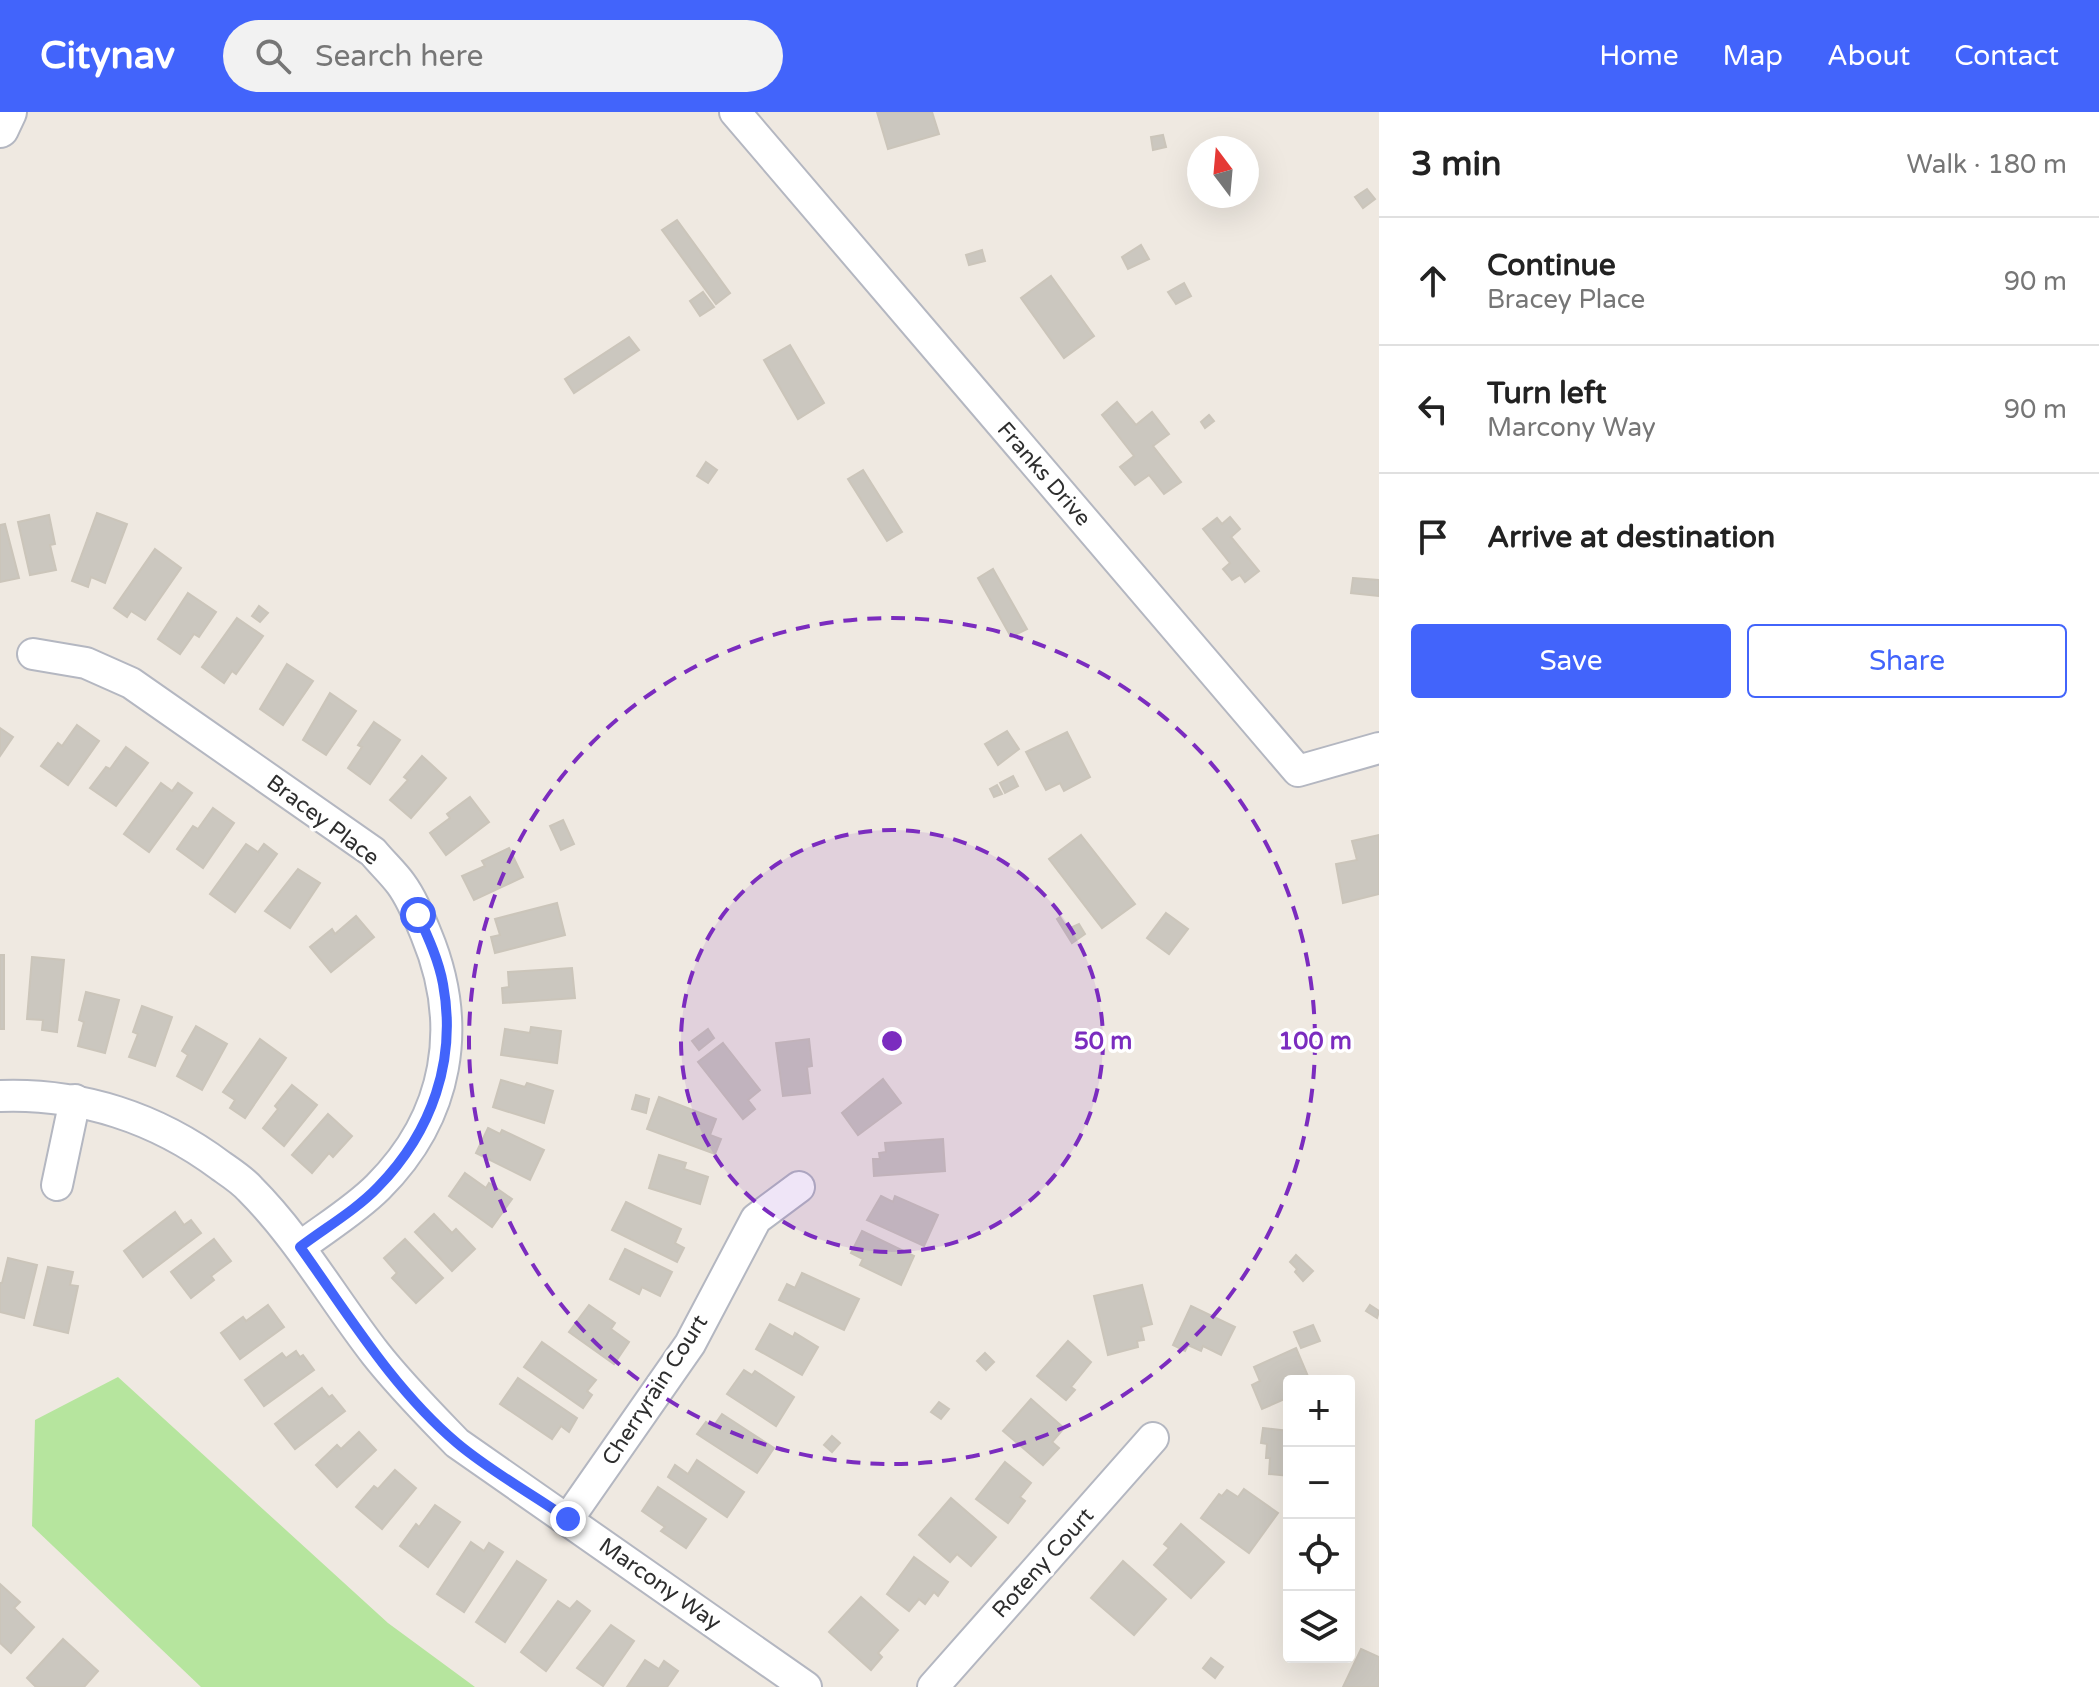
<!DOCTYPE html>
<html lang="en">
<head>
<meta charset="utf-8">
<style>
	body { margin:0; font-family:"Varela Round",sans-serif; background:#f2f2f2; color:#222 }
	.controls { position:absolute; right:24px; bottom:24px; display:grid; overflow:hidden; border-radius:8px; box-shadow:0 8px 32px #0002 }
	.controls button { width:72px; height:72px; display:grid; place-items:center; padding:0; border:0; border-bottom:2px solid #e0e0e0; background:#fff; color:#222; font:40px sans-serif }
	.compass { position:absolute; left:1187px; top:24px; width:72px; height:72px; border-radius:50%; background:#fff; box-shadow:0 8px 32px #0002; rotate:344deg }
	.stop { position:absolute; width:24px; height:24px; margin:-18px; border:6px solid #4264fb; border-radius:50%; background:#fff }
	.stop.end { background:#4264fb; border-color:#fff; box-shadow:0 2px 8px #0008 }
	.list { margin:0; padding:0; list-style:none }
	h2 { display:flex; justify-content:space-between; align-items:center; height:104px; margin:0; padding:0 32px; font-size:34px }
	h2 small { font-size:26px; font-weight:400; color:#767676 }
	.list li { display:grid; grid-template-columns:52px 1fr auto; gap:24px; align-items:center; box-sizing:border-box; height:128px; padding:0 32px; border-top:2px solid #e0e0e0 }
	.list b { display:block; font-size:30px; white-space:nowrap }
	.list p { margin:0; font-size:26px; white-space:nowrap; color:#767676 }
	.list em { font-size:26px; font-style:normal; color:#767676 }
	.actions { display:flex; gap:16px; padding:24px 32px }
	.actions a { flex:1; padding:18px 0; border:2px solid #4264fb; border-radius:8px; text-align:center; font-size:28px; color:#4264fb }
	.actions .main { background:#4264fb; color:#fff }
	.icon { flex:none; width:44px; height:44px; fill:none; stroke:currentColor; stroke-width:2; stroke-linecap:round; stroke-linejoin:round }
	.map { position:relative; flex:none; width:1379px; height:1575px; overflow:hidden }
	header { display:flex; align-items:center; gap:48px; box-sizing:border-box; height:112px; padding:0 40px; background:#4264fb; color:#fff }
	header strong { font-size:38px }
	nav { display:flex; gap:44px; margin-inline-start:auto; font-size:28px }
	.search { width:560px; height:72px; background:#f2f2f2; display:flex; align-items:center; gap:20px; box-sizing:border-box; padding:0 28px; border-radius:44px; color:#767676; font-size:30px }
	main { display:flex }
	aside { flex:1; background:#fff }
	.map>svg:first-child { display:block }
</style>
</head>
<body>
<header>
<strong>Citynav</strong>
<div class="search"><svg class="icon" aria-label="search" viewBox="0 0 24 24"><circle cx="10" cy="10" r="6"/><path d="M15 15l6 6"/></svg>Search here</div>
<nav><a>Home</a><a>Map</a><a>About</a><a>Contact</a></nav>
</header>
<main>
<div class="map">
<svg width="1379" height="1575" viewBox="0 0 1379 1575">
	<rect width="100%" height="100%" fill="#efe9e1"/>
	<path fill="#b6e59e" d="M 118,1265 L 388,1511 L 475,1575 L 201,1575 L 32,1414 L 35,1308 Z"/>
	<g fill="#cbc7bf" stroke="#cbc5ba" stroke-width="2">
		<path d="M 877,0 L 932,0 L 939,22 L 888,37 Z"/>
		<path d="M 1163,23 L 1166,35 L 1153,38 L 1151,25 Z"/>
		<path d="M 1367,77 L 1375,87 L 1363,96 L 1355,85 Z"/>
		<path d="M 677,108 L 730,181 L 716,192 L 662,118 Z"/>
		<path d="M 1141,133 L 1149,147 L 1128,157 L 1122,145 Z"/>
		<path d="M 982,138 L 985,149 L 969,153 L 966,143 Z"/>
		<path d="M 1051,164 L 1094,224 L 1064,246 L 1021,186 Z"/>
		<path d="M 1184,171 L 1191,184 L 1176,192 L 1168,180 Z"/>
		<path d="M 703,180 L 714,195 L 700,204 L 690,189 Z"/>
		<path d="M 629,225 L 639,238 L 574,281 L 565,267 Z"/>
		<path d="M 790,233 L 824,291 L 798,307 L 764,248 Z"/>
		<path d="M 1117,290 L 1136,313 L 1152,300 L 1169,322 L 1153,334 L 1181,370 L 1164,382 L 1149,363 L 1135,373 L 1120,355 L 1134,344 L 1102,303 Z"/>
		<path d="M 1209,303 L 1214,309 L 1205,316 L 1201,310 Z"/>
		<path d="M 706,350 L 717,358 L 708,371 L 697,364 Z"/>
		<path d="M 863,358 L 902,420 L 887,429 L 848,367 Z"/>
		<path d="M 97,401 L 127,412 L 105,471 L 91,465 L 88,475 L 72,469 Z"/>
		<path d="M 49,403 L 55,432 L 50,433 L 56,458 L 30,463 L 18,410 Z"/>
		<path d="M 1230,405 L 1240,417 L 1231,425 L 1259,459 L 1245,470 L 1240,463 L 1232,468 L 1223,457 L 1230,451 L 1203,417 L 1217,406 L 1222,412 Z"/>
		<path d="M 5,412 L 19,466 L 0,470 L 0,413 Z"/>
		<path d="M 155,437 L 181,456 L 145,508 L 131,499 L 127,505 L 114,496 Z"/>
		<path d="M 993,457 L 1027,517 L 1011,525 L 978,466 Z"/>
		<path d="M 1353,466 L 1379,468 L 1379,484 L 1351,481 Z"/>
		<path d="M 188,481 L 216,500 L 199,525 L 194,522 L 180,542 L 158,527 Z"/>
		<path d="M 259,494 L 268,501 L 260,510 L 252,504 Z"/>
		<path d="M 237,506 L 263,524 L 236,562 L 232,559 L 224,571 L 202,555 Z"/>
		<path d="M 287,552 L 313,569 L 283,613 L 260,597 Z"/>
		<path d="M 330,581 L 356,599 L 326,643 L 303,628 Z"/>
		<path d="M 374,610 L 400,628 L 370,672 L 348,656 L 362,635 L 358,633 Z"/>
		<path d="M 77,613 L 99,629 L 68,673 L 41,654 L 58,631 L 62,634 Z"/>
		<path d="M 0,616 L 13,625 L 0,644 Z"/>
		<path d="M 1007,619 L 1019,637 L 998,653 L 985,632 Z"/>
		<path d="M 1067,620 L 1090,665 L 1064,679 L 1060,671 L 1046,678 L 1026,640 Z"/>
		<path d="M 126,635 L 148,651 L 116,694 L 90,676 L 106,655 L 110,657 Z"/>
		<path d="M 422,644 L 446,666 L 411,706 L 390,688 L 408,668 L 404,665 Z"/>
		<path d="M 1013,664 L 1018,674 L 1005,681 L 1000,671 Z"/>
		<path d="M 161,671 L 172,679 L 178,671 L 192,681 L 149,740 L 124,722 Z"/>
		<path d="M 997,673 L 1002,682 L 994,685 L 990,677 Z"/>
		<path d="M 470,685 L 489,710 L 446,743 L 430,721 L 450,706 L 447,702 Z"/>
		<path d="M 213,696 L 234,711 L 203,756 L 177,737 L 193,714 L 198,717 Z"/>
		<path d="M 563,708 L 574,732 L 561,738 L 550,714 Z"/>
		<path d="M 1081,723 L 1135,792 L 1102,816 L 1049,747 Z"/>
		<path d="M 1379,723 L 1379,782 L 1343,791 L 1336,752 L 1357,748 L 1352,729 Z"/>
		<path d="M 246,732 L 258,740 L 264,732 L 277,742 L 235,800 L 210,782 Z"/>
		<path d="M 509,736 L 523,765 L 474,788 L 462,764 L 485,754 L 482,749 Z"/>
		<path d="M 298,757 L 320,771 L 290,816 L 265,799 Z"/>
		<path d="M 557,791 L 565,823 L 495,841 L 491,825 L 500,823 L 495,807 Z"/>
		<path d="M 1166,801 L 1188,817 L 1169,842 L 1147,826 Z"/>
		<path d="M 356,804 L 374,825 L 331,860 L 310,835 L 332,817 L 335,822 Z"/>
		<path d="M 1060,805 L 1068,817 L 1079,812 L 1085,822 L 1072,831 L 1057,807 Z"/>
		<rect x="0" y="843" width="4" height="74"/>
		<path d="M 32,845 L 64,848 L 57,920 L 42,918 L 43,908 L 27,907 Z"/>
		<path d="M 572,856 L 575,886 L 503,891 L 502,876 L 509,875 L 508,860 Z"/>
		<path d="M 86,880 L 119,888 L 105,941 L 78,934 L 84,910 L 79,908 Z"/>
		<path d="M 142,894 L 172,905 L 155,954 L 129,945 L 138,922 L 133,920 Z"/>
		<path d="M 196,914 L 227,932 L 202,978 L 177,964 L 188,943 L 182,939 Z"/>
		<path d="M 531,915 L 561,919 L 557,951 L 501,943 L 505,917 L 530,921 Z"/>
		<path d="M 708,917 L 714,926 L 699,938 L 692,929 Z"/>
		<path d="M 260,927 L 286,946 L 245,1006 L 230,996 L 235,988 L 223,980 Z"/>
		<path d="M 809,927 L 812,954 L 807,955 L 810,981 L 783,984 L 776,931 Z"/>
		<path d="M 723,931 L 760,978 L 748,988 L 755,997 L 743,1007 L 698,950 Z"/>
		<path d="M 883,967 L 901,991 L 858,1023 L 842,1001 Z"/>
		<path d="M 501,968 L 525,975 L 527,971 L 553,979 L 544,1011 L 493,995 Z"/>
		<path d="M 292,973 L 317,993 L 284,1034 L 263,1016 L 278,997 L 275,994 Z"/>
		<path d="M 636,983 L 649,987 L 646,1001 L 632,997 Z"/>
		<path d="M 659,985 L 716,1007 L 710,1023 L 721,1027 L 715,1042 L 647,1017 Z"/>
		<path d="M 328,1002 L 352,1024 L 333,1045 L 329,1041 L 312,1061 L 292,1043 Z"/>
		<path d="M 488,1016 L 500,1022 L 502,1018 L 544,1038 L 530,1068 L 476,1041 Z"/>
		<path d="M 943,1027 L 945,1059 L 874,1064 L 873,1047 L 880,1047 L 879,1041 L 886,1040 L 885,1031 Z"/>
		<path d="M 659,1043 L 686,1051 L 684,1057 L 708,1065 L 700,1092 L 649,1076 Z"/>
		<path d="M 465,1061 L 486,1076 L 489,1071 L 512,1087 L 492,1115 L 449,1084 Z"/>
		<path d="M 881,1084 L 893,1090 L 895,1084 L 938,1103 L 924,1134 L 867,1108 Z"/>
		<path d="M 626,1090 L 681,1117 L 675,1131 L 684,1136 L 677,1150 L 612,1118 Z"/>
		<path d="M 175,1100 L 184,1113 L 191,1108 L 201,1121 L 143,1165 L 124,1139 Z"/>
		<path d="M 434,1102 L 452,1121 L 456,1117 L 475,1137 L 452,1159 L 415,1120 Z"/>
		<path d="M 862,1119 L 914,1144 L 901,1173 L 860,1153 L 863,1147 L 851,1141 Z"/>
		<path d="M 214,1127 L 231,1149 L 211,1164 L 214,1168 L 191,1186 L 171,1160 Z"/>
		<path d="M 405,1127 L 443,1166 L 416,1191 L 392,1166 L 397,1161 L 384,1146 Z"/>
		<path d="M 625,1137 L 672,1160 L 660,1184 L 642,1175 L 639,1182 L 610,1167 Z"/>
		<path d="M 1296,1143 L 1313,1159 L 1303,1169 L 1295,1160 L 1297,1157 L 1290,1150 Z"/>
		<path d="M 8,1146 L 37,1153 L 24,1206 L 0,1200 L 0,1171 L 2,1171 Z"/>
		<path d="M 48,1155 L 73,1160 L 70,1173 L 78,1174 L 68,1221 L 34,1213 Z"/>
		<path d="M 802,1161 L 859,1187 L 844,1218 L 779,1188 L 787,1172 L 795,1176 Z"/>
		<path d="M 1142,1173 L 1152,1212 L 1141,1215 L 1144,1228 L 1137,1229 L 1138,1235 L 1108,1243 L 1094,1184 Z"/>
		<path d="M 268,1193 L 284,1215 L 240,1247 L 221,1221 L 243,1205 L 246,1209 Z"/>
		<path d="M 589,1193 L 615,1211 L 611,1217 L 629,1230 L 614,1252 L 569,1220 Z"/>
		<path d="M 1370,1193 L 1379,1199 L 1377,1206 L 1366,1199 Z"/>
		<path d="M 1191,1194 L 1235,1215 L 1221,1243 L 1203,1234 L 1201,1239 L 1188,1233 L 1185,1239 L 1173,1233 Z"/>
		<path d="M 770,1212 L 793,1225 L 795,1221 L 818,1235 L 802,1263 L 756,1237 Z"/>
		<path d="M 1313,1213 L 1320,1229 L 1301,1236 L 1294,1220 Z"/>
		<path d="M 1068,1229 L 1091,1250 L 1071,1275 L 1075,1278 L 1066,1288 L 1037,1264 Z"/>
		<path d="M 542,1230 L 596,1268 L 587,1279 L 592,1283 L 583,1296 L 524,1255 Z"/>
		<path d="M 1296,1236 L 1310,1269 L 1289,1269 L 1289,1285 L 1262,1297 L 1252,1273 L 1260,1269 L 1254,1255 Z"/>
		<path d="M 296,1239 L 300,1245 L 303,1243 L 314,1258 L 264,1294 L 245,1268 L 282,1241 L 286,1246 Z"/>
		<path d="M 985,1241 L 994,1250 L 986,1258 L 977,1249 Z"/>
		<path d="M 744,1258 L 752,1263 L 755,1259 L 794,1285 L 776,1314 L 727,1282 Z"/>
		<path d="M 518,1266 L 577,1306 L 569,1320 L 561,1314 L 552,1327 L 500,1292 Z"/>
		<path d="M 322,1276 L 329,1285 L 332,1283 L 345,1299 L 295,1337 L 275,1312 Z"/>
		<path d="M 1031,1287 L 1064,1316 L 1052,1330 L 1059,1336 L 1043,1353 L 1003,1319 Z"/>
		<path d="M 939,1290 L 949,1297 L 941,1307 L 931,1300 Z"/>
		<path d="M 722,1302 L 774,1336 L 757,1361 L 697,1322 L 706,1310 L 713,1315 Z"/>
		<path d="M 1263,1316 L 1289,1319 L 1289,1364 L 1269,1362 L 1270,1346 L 1266,1346 L 1267,1332 L 1261,1331 Z"/>
		<path d="M 359,1320 L 376,1338 L 337,1375 L 316,1353 L 337,1333 L 341,1337 Z"/>
		<path d="M 832,1324 L 840,1331 L 832,1340 L 824,1333 Z"/>
		<path d="M 697,1348 L 744,1380 L 727,1405 L 668,1365 L 675,1353 L 688,1362 Z"/>
		<path d="M 1005,1350 L 1031,1371 L 1020,1385 L 1025,1389 L 1008,1411 L 976,1387 Z"/>
		<path d="M 395,1358 L 416,1376 L 382,1417 L 356,1395 L 374,1374 L 378,1377 Z"/>
		<path d="M 658,1375 L 706,1407 L 686,1436 L 661,1419 L 665,1415 L 642,1399 Z"/>
		<path d="M 1244,1377 L 1278,1401 L 1249,1441 L 1201,1406 L 1219,1382 L 1222,1384 L 1227,1378 L 1238,1385 Z"/>
		<path d="M 951,1386 L 996,1425 L 971,1454 L 957,1442 L 950,1450 L 919,1423 Z"/>
		<path d="M 435,1393 L 460,1410 L 428,1455 L 400,1434 L 416,1412 L 419,1415 Z"/>
		<path d="M 1181,1412 L 1224,1450 L 1191,1486 L 1154,1453 L 1169,1436 L 1164,1432 Z"/>
		<path d="M 471,1430 L 484,1439 L 489,1431 L 503,1440 L 464,1500 L 437,1482 Z"/>
		<path d="M 914,1445 L 948,1470 L 938,1484 L 934,1480 L 925,1492 L 919,1487 L 909,1499 L 887,1482 Z"/>
		<path d="M 517,1449 L 546,1468 L 505,1530 L 476,1510 Z"/>
		<path d="M 1123,1449 L 1166,1487 L 1134,1523 L 1091,1486 Z"/>
		<path d="M 0,1472 L 20,1490 L 14,1496 L 34,1515 L 11,1541 L 0,1531 Z"/>
		<path d="M 861,1485 L 898,1518 L 878,1541 L 882,1545 L 871,1558 L 829,1520 Z"/>
		<path d="M 558,1489 L 570,1497 L 577,1489 L 590,1499 L 546,1559 L 521,1540 Z"/>
		<path d="M 611,1513 L 634,1529 L 603,1574 L 577,1556 Z"/>
		<path d="M 63,1527 L 98,1559 L 84,1575 L 36,1575 L 27,1566 Z"/>
		<path d="M 1361,1537 L 1379,1545 L 1379,1575 L 1343,1575 Z"/>
		<path d="M 1211,1546 L 1223,1555 L 1215,1566 L 1203,1556 Z"/>
		<path d="M 645,1548 L 659,1557 L 664,1549 L 678,1559 L 667,1575 L 627,1575 Z"/>
	</g>
	<g fill="none" stroke-linecap="round" stroke-linejoin="round">
		<defs>
			<g id="minor">
				<path d="M 735,0 L 1298,659 L 1379,636"/>
				<path d="M 33,542 L 86,551 L 131,571 L 373,740 C 382,751 393,761 401,772 C 412,787 419,805 426,822 C 464,913 449,1004 378,1075 C 355,1098 325,1116 300,1135"/>
				<path d="M 0,984 C 81,981 157,1006 221,1054 C 231,1061 242,1068 250,1077 C 299,1126 333,1187 375,1241 C 400,1273 429,1302 457,1331 L 806,1575"/>
				<path d="M 57,1073 L 75,988"/>
				<path d="M 568,1407 L 690,1232 L 756,1107 L 799,1075"/>
				<path d="M 933,1575 L 1153,1326"/>
			</g>
			<path id="tertiary" d="M 0,17 L 8,0"/>
		</defs>
		<use href="#minor" stroke="#b4b7c1" stroke-width="34"/>
		<use href="#tertiary" stroke="#b4b7c1" stroke-width="40"/>
		<use href="#minor" stroke="#fff" stroke-width="30"/>
		<use href="#tertiary" stroke="#fff" stroke-width="36"/>
	</g>
	<g fill="none" stroke-linecap="round" stroke-linejoin="round">
		<path stroke="#4264fb" stroke-width="10" d="M 418,803 C 428,825 439,849 443,872 C 457,948 432,1020 378,1075 C 356,1098 325,1116 300,1135 C 348,1202 393,1277 457,1331 C 490,1359 532,1382 568,1407"/>
	</g>
	<circle cx="892" cy="929" r="211" fill="#7b2cbf" fill-opacity=".12"/>
	<g fill="none" stroke="#7b2cbf" stroke-width="4" stroke-dasharray="14 10">
		<circle cx="892" cy="929" r="211"/>
		<circle cx="892" cy="929" r="423"/>
	</g>
	<g text-anchor="middle" dominant-baseline="central" stroke-width="7" stroke-linejoin="round" paint-order="stroke">
		<g font-size="22" fill="#2e2e2e" stroke="#fff">
			<text transform="translate(1044 362) rotate(49)">Franks Drive</text>
			<text transform="translate(323 708) rotate(37)">Bracey Place</text>
			<text transform="translate(655 1278) rotate(-57)">Cherryrain Court</text>
			<text transform="translate(1043 1451) rotate(-48)">Roteny Court</text>
			<text transform="translate(660 1472) rotate(35)">Marcony Way</text>
		</g>
	</g>
	<circle cx="892" cy="929" r="12" fill="#7b2cbf" stroke="#fff" stroke-width="4"/>
	<g font-size="24" text-anchor="middle" font-weight="bold" fill="#7b2cbf" stroke="#fff" stroke-width="7" stroke-linejoin="round" paint-order="stroke">
		<text x="1103" y="937">50 m</text>
		<text x="1315" y="937">100 m</text>
	</g>
</svg>
<div class="controls">
<button>+</button>
<button>−</button>
<button><svg class="icon" aria-label="locate" viewBox="0 0 24 24"><circle cx="12" cy="12" r="6"/><path d="M12 2v4M12 18v4M2 12h4M18 12h4"/></svg></button>
<button><svg class="icon" aria-label="layers" viewBox="0 0 24 24"><path d="M12 4l9 5-9 5-9-5zM3 14l9 5 9-5"/></svg></button>
</div>
<svg class="compass" viewBox="-18 -18 36 36"><path d="M0-13l5 13h-10z" fill="#e53935"/><path d="M0 13l5-13h-10z" fill="#767676"/></svg>
<div class="stop" style="left:418px;top:803px"></div>
<div class="stop end" style="left:568px;top:1407px"></div>
</div>
<aside>
<h2>3 min<small>Walk · 180 m</small></h2>
<ul class="list">
<li><svg class="icon" aria-label="ahead" viewBox="0 0 24 24"><path d="M12 20V5M6 11l6-6 6 6"/></svg><div><b>Continue</b><p>Bracey Place</p></div><em>90 m</em></li>
<li><svg class="icon" aria-label="left" viewBox="0 0 24 24"><path d="M17 20v-9H6M10 6l-5 5 5 5"/></svg><div><b>Turn left</b><p>Marcony Way</p></div><em>90 m</em></li>
<li><svg class="icon" aria-label="arrive" viewBox="0 0 24 24"><path d="M6 21V4h12l-3 4 3 4H6"/></svg><div><b>Arrive at destination</b></div></li>
</ul>
<div class="actions"><a class="main">Save</a><a>Share</a></div>
</aside>
</main>
</body>
</html>
